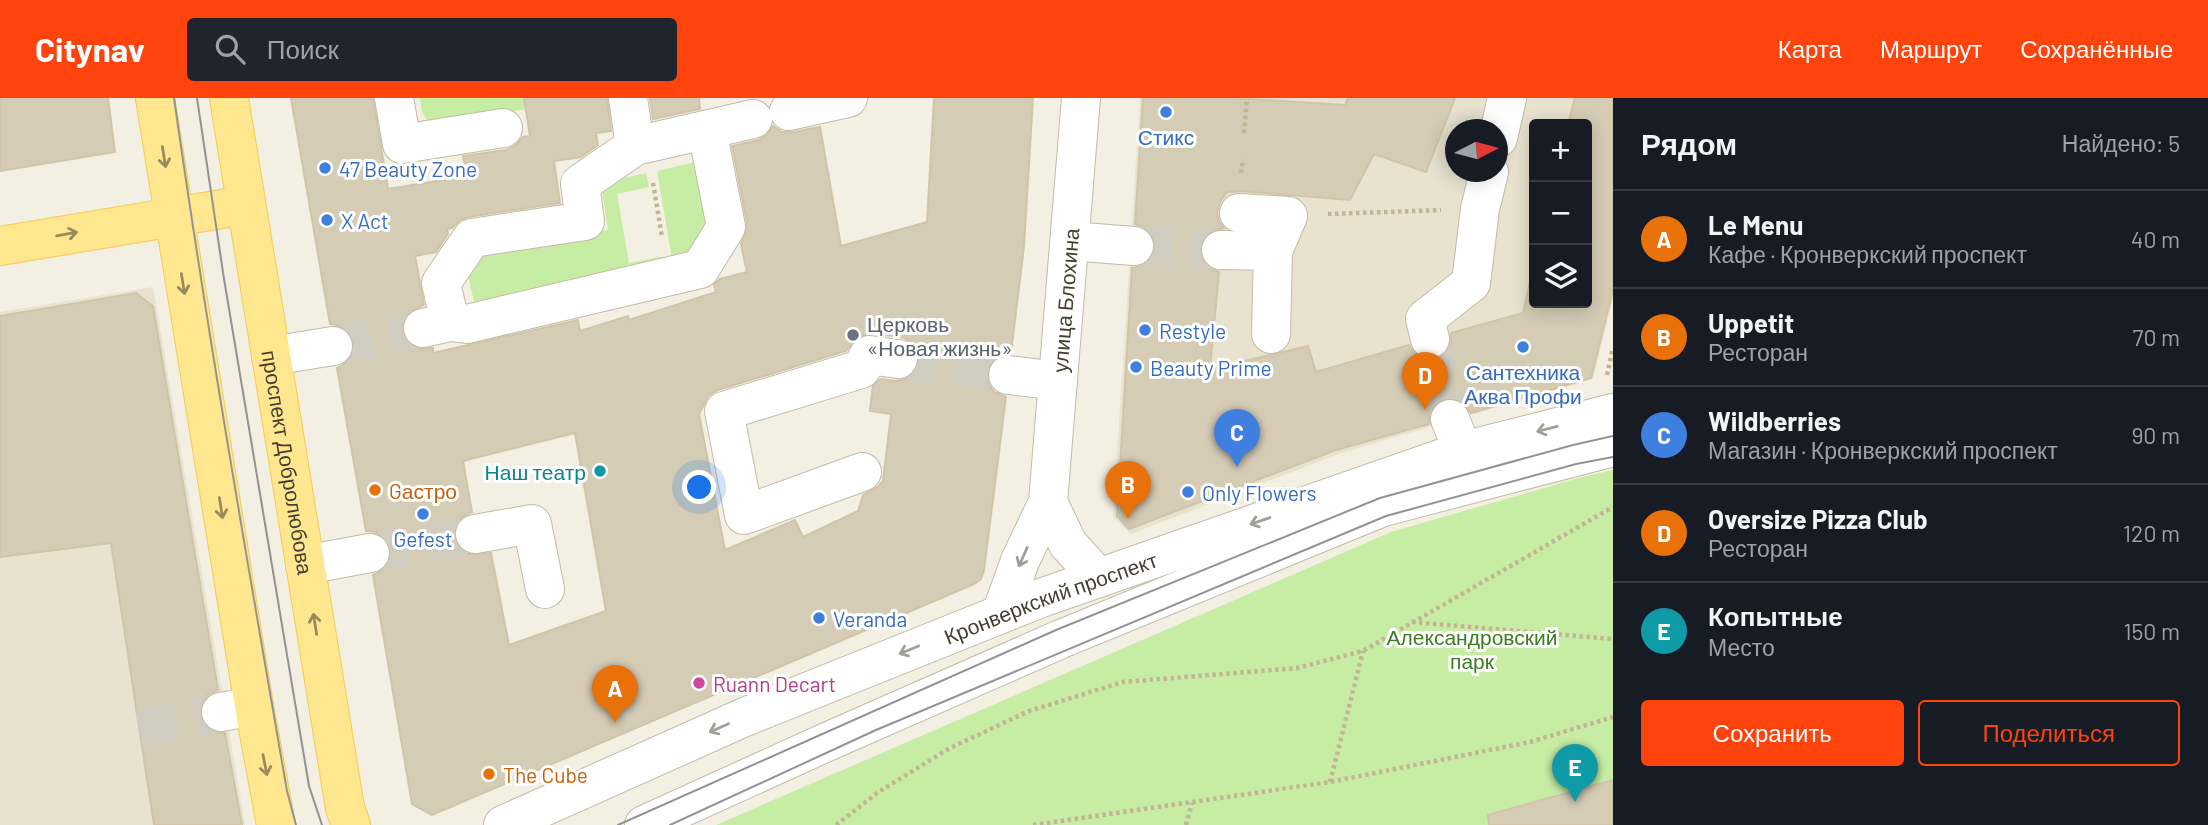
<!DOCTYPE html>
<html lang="ru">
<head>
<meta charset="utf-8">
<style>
	body { margin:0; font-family:Barlow,sans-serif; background:#20242c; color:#f1f3f6 }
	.controls { position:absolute; right:21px; top:21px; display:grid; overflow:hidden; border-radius:7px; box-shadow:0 4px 18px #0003 }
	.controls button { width:63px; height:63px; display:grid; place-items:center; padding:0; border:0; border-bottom:2px solid #363941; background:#171b24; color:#f1f3f6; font:35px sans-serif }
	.compass { position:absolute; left:1445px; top:21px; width:63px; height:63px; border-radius:50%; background:#171b24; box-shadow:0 4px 18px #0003; rotate:84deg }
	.you { position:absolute; left:700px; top:390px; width:24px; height:24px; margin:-18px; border:5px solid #fff; border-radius:50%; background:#1a73e8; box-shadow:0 0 0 10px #1a73e833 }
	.badge { display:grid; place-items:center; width:46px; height:46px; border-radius:50%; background:#ff430d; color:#fff; font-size:23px; font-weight:700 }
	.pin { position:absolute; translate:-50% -58px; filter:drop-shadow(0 2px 4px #0008) }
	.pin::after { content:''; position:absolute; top:37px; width:24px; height:21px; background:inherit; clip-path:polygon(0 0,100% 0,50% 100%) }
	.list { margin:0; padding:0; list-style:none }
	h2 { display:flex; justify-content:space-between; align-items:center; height:91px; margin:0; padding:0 28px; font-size:30px }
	h2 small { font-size:23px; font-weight:400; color:#9ea1a6 }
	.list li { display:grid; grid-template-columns:46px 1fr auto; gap:21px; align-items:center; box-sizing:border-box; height:98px; padding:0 28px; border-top:2px solid #363941 }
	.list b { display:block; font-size:26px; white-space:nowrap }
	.list p { margin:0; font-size:23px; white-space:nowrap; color:#9ea1a6 }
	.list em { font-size:23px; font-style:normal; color:#9ea1a6 }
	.actions { display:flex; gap:14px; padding:21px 28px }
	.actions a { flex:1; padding:16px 0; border:2px solid #ff430d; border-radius:7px; text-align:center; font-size:24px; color:#ff430d }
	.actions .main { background:#ff430d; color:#fff }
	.icon { flex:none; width:38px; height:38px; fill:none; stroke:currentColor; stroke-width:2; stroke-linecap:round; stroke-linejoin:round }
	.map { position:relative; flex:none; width:1613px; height:727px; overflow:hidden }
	header { display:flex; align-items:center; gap:42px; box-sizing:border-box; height:98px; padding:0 35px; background:#ff430d; color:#fff }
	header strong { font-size:33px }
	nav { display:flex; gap:38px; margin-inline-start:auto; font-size:24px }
	.search { width:490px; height:63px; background:#20242c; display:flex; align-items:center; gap:18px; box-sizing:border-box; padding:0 24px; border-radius:7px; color:#9ea1a6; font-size:26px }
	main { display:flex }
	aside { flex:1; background:#171b24 }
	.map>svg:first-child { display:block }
</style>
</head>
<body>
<header>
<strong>Citynav</strong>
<div class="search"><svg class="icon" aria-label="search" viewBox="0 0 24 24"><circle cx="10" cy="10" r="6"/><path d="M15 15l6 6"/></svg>Поиск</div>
<nav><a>Карта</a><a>Маршрут</a><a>Сохранённые</a></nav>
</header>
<main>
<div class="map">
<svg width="1613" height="727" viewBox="0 0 1613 727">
	<rect width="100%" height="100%" fill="#f3efe2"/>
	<g fill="#e8e2cf" fill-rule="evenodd">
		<path d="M 1140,0 L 1613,0 L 1613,200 L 1593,281 L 1341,355 L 1131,436 L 1113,419 ZM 1534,26 L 1587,26 L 1587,205 L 1534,205 ZM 1456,32 L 1498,32 L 1498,74 L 1456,74 Z"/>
		<path d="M 153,189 L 245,727 L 0,727 L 0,214 Z"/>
	</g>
	<g fill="#c7eda5">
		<path d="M 420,0 L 524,0 L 526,11 L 441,27 L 429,25 L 422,14 Z"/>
		<path d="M 699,63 L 712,129 L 693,162 L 673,167 L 657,73 Z"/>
		<path d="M 646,75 L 649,89 L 617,96 L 629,165 L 660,159 L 662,170 L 475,208 L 466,169 L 475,155 L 608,132 L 601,85 Z"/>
		<path d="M 1613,372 L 1613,727 L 716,727 L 1391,434 L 1582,379 Z"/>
	</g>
	<g fill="#d5ccb6" stroke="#d1c4a8" stroke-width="2" fill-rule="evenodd">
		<path d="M 0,0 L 108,0 L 115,54 L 0,73 Z"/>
		<path d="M 291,0 L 373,0 L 388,91 L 467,78 L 463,58 L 506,52 L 516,47 L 523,39 L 530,38 L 524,0 L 607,0 L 611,33 L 596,35 L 598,47 L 581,59 L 554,63 L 560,105 L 468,119 L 460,122 L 452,130 L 447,131 L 448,136 L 436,154 L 415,158 L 424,207 L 408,214 L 402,224 L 402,234 L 407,245 L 417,251 L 433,250 L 433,255 L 578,222 L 580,233 L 628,218 L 629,222 L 716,194 L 714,186 L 720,181 L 747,174 L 741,146 L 747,125 L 732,48 L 759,42 L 767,37 L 773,28 L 782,34 L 793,34 L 820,29 L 841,148 L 927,124 L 934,0 L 1033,0 L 1024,148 L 1011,255 L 1000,257 L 991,263 L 986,275 L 988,285 L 994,294 L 1006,299 L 984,472 L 981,481 L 974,486 L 432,717 L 412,706 L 373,477 L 385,471 L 391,462 L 392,452 L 386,440 L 377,434 L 366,433 L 337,270 L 346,265 L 353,256 L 354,244 L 350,235 L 341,228 L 330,226 ZM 872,235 L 901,239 L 911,243 L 918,252 L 920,263 L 916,274 L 907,281 L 895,283 L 881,281 L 873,287 L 870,313 L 891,316 L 883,383 L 878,389 L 863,397 L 858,413 L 803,439 L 795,422 L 725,452 L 699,316 L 708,298 L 718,292 L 846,253 L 859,238 ZM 575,335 L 606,513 L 509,547 L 491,455 L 467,456 L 459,451 L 454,440 L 455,428 L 462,419 L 472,414 L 463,363 Z"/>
		<path d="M 650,0 L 699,0 L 700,11 L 653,21 Z"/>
		<path d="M 1143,0 L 1233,0 L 1345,7 L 1348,0 L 1455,0 L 1426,74 L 1374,56 L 1350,102 L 1240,93 L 1227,94 L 1220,104 L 1217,114 L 1219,124 L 1224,130 L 1210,133 L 1202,141 L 1199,151 L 1202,163 L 1209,170 L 1219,174 L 1210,271 L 1308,248 L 1316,274 L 1409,247 L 1415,257 L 1423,262 L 1436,262 L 1446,256 L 1451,248 L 1451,235 L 1523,215 L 1534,166 L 1534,205 L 1587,205 L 1587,26 L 1568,26 L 1575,0 L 1613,0 L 1613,192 L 1591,280 L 1471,315 L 1463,303 L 1452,299 L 1442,301 L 1432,308 L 1429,317 L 1429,326 L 1336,352 L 1129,431 L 1117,418 L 1132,170 L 1143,168 L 1152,161 L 1156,149 L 1153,138 L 1147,130 L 1135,126 Z"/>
		<path d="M 136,195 L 153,208 L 218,592 L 207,597 L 201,606 L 200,619 L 205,629 L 213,634 L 225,635 L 242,727 L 154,727 L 111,445 L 0,459 L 0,218 Z"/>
		<path d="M 1613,682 L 1613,727 L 1489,727 L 1488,717 Z"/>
	</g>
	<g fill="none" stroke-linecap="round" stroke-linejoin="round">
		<g stroke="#d0ccbf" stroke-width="38" stroke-dasharray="38 19" stroke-linecap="butt">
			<path d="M 1134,148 L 1221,152"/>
			<path d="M 1430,241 L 1450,321"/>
			<path d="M 333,248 L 423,230"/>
			<path d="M 898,261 L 1008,277"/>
			<path d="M 370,455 L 475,436"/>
			<path d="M 139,631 L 221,614"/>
		</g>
		<defs>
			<g id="minor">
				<path d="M 394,0 L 402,46 L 503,30"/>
				<path d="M 628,0 L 635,48"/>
				<path d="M 789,13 L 848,0"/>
				<path d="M 1498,40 L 1507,0"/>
				<path d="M 1239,115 L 1288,118 L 1273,153 L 1271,236"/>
				<path d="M 1070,143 L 1134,148"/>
				<path d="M 1221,152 L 1273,153"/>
				<path d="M 450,224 L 441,185 L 472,140 L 585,123 L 580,86 L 635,48 L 753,21"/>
				<path d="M 423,230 L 450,224 L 467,226 L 700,171 L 726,129 L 707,32"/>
				<path d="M 1430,241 L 1425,221 L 1471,185 L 1480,111 L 1489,74"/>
				<path d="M 271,258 L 333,248"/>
				<path d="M 1008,277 L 1058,283"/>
				<path d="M 1450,321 L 1463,353"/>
				<path d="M 862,374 L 744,417 L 724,313 L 861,271 L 869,257 L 898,261"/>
				<path d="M 1048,404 L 1068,446 L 1099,480"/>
				<path d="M 475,436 L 532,426 L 545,491"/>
				<path d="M 305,467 L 370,455"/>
				<path id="s1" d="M 1001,516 L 1020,463 L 1048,404 L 1081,0"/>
				<path d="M 221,614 L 254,608"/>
				<path id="s2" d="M 503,727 L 747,618 L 1041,500 L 1463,353 L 1613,315"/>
				<path d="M 644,727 L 829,643 L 1061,541 L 1383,409 L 1613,349"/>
			</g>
			<g id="major">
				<path d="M 155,0 L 254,608 L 276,727"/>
				<path id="s3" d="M 229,0 L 345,710 L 351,727"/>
				<path d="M 0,148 L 246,107"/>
			</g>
		</defs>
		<use href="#minor" stroke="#c2bba6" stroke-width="40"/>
		<use href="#major" stroke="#f1cd52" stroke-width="40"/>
		<g stroke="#c3b593" stroke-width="4.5" stroke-dasharray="3.5 3.5" stroke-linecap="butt">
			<path d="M 1244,35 L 1247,0"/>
			<path d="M 1241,75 L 1243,61"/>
			<path d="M 653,85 L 662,139"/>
			<path d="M 1328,116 L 1441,112"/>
			<path d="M 1607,277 L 1613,250"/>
			<path d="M 1412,524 L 1613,541"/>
			<path d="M 1330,684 L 1363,553"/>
			<path d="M 836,727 L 877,695 L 950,650 L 1029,613 L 1123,584 L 1297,570 L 1363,553 L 1613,409"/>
			<path d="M 1033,727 L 1330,684 L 1530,644 L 1613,619"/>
			<path d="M 1186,727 L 1192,705"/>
		</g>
		<use href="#minor" stroke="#fff" stroke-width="38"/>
		<use href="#major" stroke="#ffe78f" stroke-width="38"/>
		<g stroke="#939393" stroke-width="2">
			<path d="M 174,0 C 207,232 247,462 287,693 L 296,727"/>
			<path d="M 197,0 L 224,181 L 309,688 L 322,727"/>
			<path d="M 618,727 L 1056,532 L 1380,400 L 1573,347 L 1613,338"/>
			<path d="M 670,727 L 876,632 L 1386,418 L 1576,366 L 1613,359"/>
		</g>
	</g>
	<defs><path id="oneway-shaft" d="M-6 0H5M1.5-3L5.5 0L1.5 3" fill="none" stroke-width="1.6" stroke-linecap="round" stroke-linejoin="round" transform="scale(1.75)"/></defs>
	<g stroke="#998b5c">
		<use href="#oneway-shaft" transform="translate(164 59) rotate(81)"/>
		<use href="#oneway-shaft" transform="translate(67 136) rotate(-10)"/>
		<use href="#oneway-shaft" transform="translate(183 186) rotate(81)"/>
		<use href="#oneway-shaft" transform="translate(221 410) rotate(81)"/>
		<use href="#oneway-shaft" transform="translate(315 526) rotate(-99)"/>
		<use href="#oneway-shaft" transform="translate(265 667) rotate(79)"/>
	</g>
	<g stroke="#a29f98">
		<use href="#oneway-shaft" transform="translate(1547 331) rotate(165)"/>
		<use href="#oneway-shaft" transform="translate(1260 423) rotate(161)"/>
		<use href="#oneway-shaft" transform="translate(1023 459) rotate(114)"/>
		<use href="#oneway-shaft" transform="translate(909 552) rotate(158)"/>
		<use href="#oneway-shaft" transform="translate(719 630) rotate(156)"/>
	</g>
	<g fill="#3f7fe0" stroke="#fff" stroke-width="2.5">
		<circle cx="1166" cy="14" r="7"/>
		<circle cx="325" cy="70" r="7"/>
		<circle cx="327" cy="122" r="7"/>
		<circle cx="1145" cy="232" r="7"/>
		<circle cx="1523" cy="249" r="7"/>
		<circle cx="1136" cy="269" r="7"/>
		<circle cx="1188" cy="394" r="7"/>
		<circle cx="423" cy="416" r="7"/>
		<circle cx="819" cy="520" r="7"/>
	</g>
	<circle fill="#6b7280" stroke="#fff" stroke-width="2.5" cx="853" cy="237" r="7"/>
	<circle fill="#0f9aa8" stroke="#fff" stroke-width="2.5" cx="600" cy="373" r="7"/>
	<g fill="#e8710a" stroke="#fff" stroke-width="2.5">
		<circle cx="375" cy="392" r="7"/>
		<circle cx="489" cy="676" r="7"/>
	</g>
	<circle fill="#d1479c" stroke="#fff" stroke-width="2.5" cx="699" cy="585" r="7"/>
	<g text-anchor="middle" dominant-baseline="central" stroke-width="6" stroke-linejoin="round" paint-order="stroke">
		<g font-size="21" fill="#366cbe" stroke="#fff" text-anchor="start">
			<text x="1166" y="38" text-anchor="middle">Стикс</text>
			<text x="339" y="70">47 Beauty Zone</text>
			<text x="341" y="122">X Act</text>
			<text x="1159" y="232">Restyle</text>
			<text x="1150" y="269">Beauty Prime</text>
			<text x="1523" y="273" text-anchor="middle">Сантехника<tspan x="1523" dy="24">Аква Профи</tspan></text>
			<text x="1202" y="394">Only Flowers</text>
			<text x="423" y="440" text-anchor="middle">Gefest</text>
			<text x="833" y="520">Veranda</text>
		</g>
		<g font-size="21" fill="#453f32" stroke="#fff">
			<text stroke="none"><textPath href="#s1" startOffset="324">улица Блохина</textPath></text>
			<text stroke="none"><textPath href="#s3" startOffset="369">проспект Добролюбова</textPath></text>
			<text stroke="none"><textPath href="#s2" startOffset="593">Кронверкский проспект</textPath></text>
		</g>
		<g font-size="21" fill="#5b616d" stroke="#fff" text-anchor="start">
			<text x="867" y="225">Церковь<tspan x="867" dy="24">«Новая жизнь»</tspan></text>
		</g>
		<g font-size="21" fill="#0d838f" stroke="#fff" text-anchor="end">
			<text x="586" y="373">Наш театр</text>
		</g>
		<g font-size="21" fill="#c56008" stroke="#fff" text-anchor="start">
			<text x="389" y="392">Gастро</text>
			<text x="503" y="676">The Cube</text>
		</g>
		<g font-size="21" fill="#3c7d1f" stroke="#fff">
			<text x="1472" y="538">Александровский<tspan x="1472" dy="24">парк</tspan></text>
		</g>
		<g font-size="21" fill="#b23c85" stroke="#fff" text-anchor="start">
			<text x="713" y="585">Ruann Decart</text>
		</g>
	</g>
</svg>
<div class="controls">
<button>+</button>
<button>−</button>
<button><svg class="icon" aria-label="layers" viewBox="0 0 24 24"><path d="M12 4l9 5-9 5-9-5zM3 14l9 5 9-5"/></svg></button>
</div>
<svg class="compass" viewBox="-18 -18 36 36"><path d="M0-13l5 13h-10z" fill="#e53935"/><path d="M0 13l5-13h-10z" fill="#9ea1a6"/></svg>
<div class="you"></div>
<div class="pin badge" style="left:615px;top:625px;background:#e8710a">A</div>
<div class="pin badge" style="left:1128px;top:421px;background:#e8710a">B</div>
<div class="pin badge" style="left:1237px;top:369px;background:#3f7fe0">C</div>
<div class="pin badge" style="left:1425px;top:312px;background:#e8710a">D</div>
<div class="pin badge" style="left:1575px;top:704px;background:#0f9aa8">E</div>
</div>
<aside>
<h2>Рядом<small>Найдено: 5</small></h2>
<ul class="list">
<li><span class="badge" style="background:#e8710a">A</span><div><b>Le Menu</b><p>Кафе · Кронверкский проспект</p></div><em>40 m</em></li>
<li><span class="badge" style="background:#e8710a">B</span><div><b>Uppetit</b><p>Ресторан</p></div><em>70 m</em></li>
<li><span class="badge" style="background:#3f7fe0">C</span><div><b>Wildberries</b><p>Магазин · Кронверкский проспект</p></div><em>90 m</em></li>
<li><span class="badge" style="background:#e8710a">D</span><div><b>Oversize Pizza Club</b><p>Ресторан</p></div><em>120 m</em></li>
<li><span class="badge" style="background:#0f9aa8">E</span><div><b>Копытные</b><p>Место</p></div><em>150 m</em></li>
</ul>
<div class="actions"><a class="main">Сохранить</a><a>Поделиться</a></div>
</aside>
</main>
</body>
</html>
